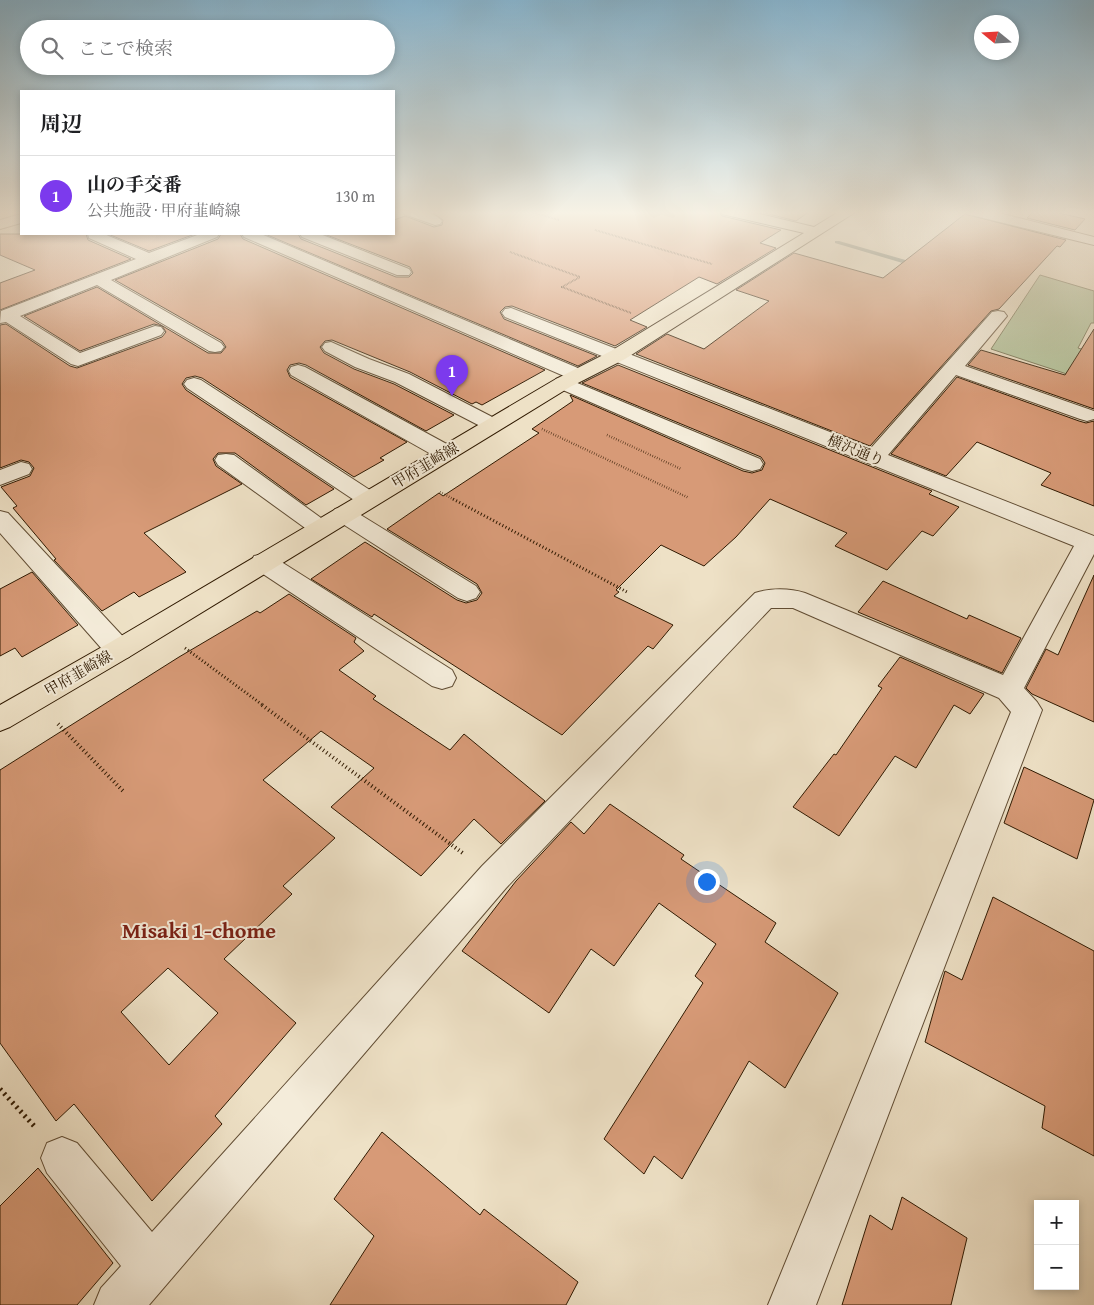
<!DOCTYPE html>
<html lang="ja">
<head>
<meta charset="utf-8">
<style>
	body { margin:0; font-family:"Gentium Book Plus","Noto Serif JP",serif; background:#f6f6f6; color:#202124 }
	.controls { position:absolute; right:15px; bottom:15px; display:grid; overflow:hidden; border-radius:0px; box-shadow:0 2px 8px #0003 }
	.controls button { width:45px; height:45px; display:grid; place-items:center; padding:0; border:0; border-bottom:1px solid #e0e0e0; background:#fff; color:#202124; font:25px sans-serif }
	.compass { position:absolute; left:974px; top:15px; width:45px; height:45px; border-radius:50%; background:#fff; box-shadow:0 2px 8px #0003; rotate:288deg }
	.you { position:absolute; left:706px; top:881px; width:18px; height:18px; margin:-12px; border:4px solid #fff; border-radius:50%; background:#1a73e8; box-shadow:0 0 0 8px #1a73e833 }
	.badge { display:grid; place-items:center; width:32px; height:32px; border-radius:50%; background:#7c3aed; color:#fff; font-size:16px; font-weight:700 }
	.pin { position:absolute; translate:-50% -41px; filter:drop-shadow(0 1px 2px #0008) }
	.pin::after { content:''; position:absolute; top:26px; width:18px; height:15px; background:inherit; clip-path:polygon(0 0,100% 0,50% 100%) }
	.list { margin:0; padding:0; list-style:none }
	h2 { display:flex; justify-content:space-between; align-items:center; height:65px; margin:0; padding:0 20px; font-size:21px }
	h2 small { font-size:16px; font-weight:400; color:#757577 }
	.list li { display:grid; grid-template-columns:32px 1fr auto; gap:15px; align-items:center; box-sizing:border-box; height:80px; padding:0 20px; border-top:1px solid #e0e0e0 }
	.list b { display:block; font-size:19px; white-space:nowrap }
	.list p { margin:0; font-size:16px; white-space:nowrap; color:#757577 }
	.list em { font-size:16px; font-style:normal; color:#757577 }
	.icon { flex:none; width:28px; height:28px; fill:none; stroke:currentColor; stroke-width:2; stroke-linecap:round; stroke-linejoin:round }
	.map { position:relative; flex:none; width:1094px; height:1305px; overflow:hidden }
	.search { position:absolute; background:#fff; box-shadow:0 2px 8px #0003; left:20px; top:20px; width:375px; height:55px; display:flex; align-items:center; gap:12px; box-sizing:border-box; padding:0 18px; border-radius:28px; color:#757577; font-size:19px }
	.panel { position:absolute; background:#fff; box-shadow:0 2px 8px #0003; left:20px; top:90px; width:375px; height:145px; border-radius:0px }
	.map>svg:first-child { display:block }
</style>
</head>
<body>
<div class="map">
<svg width="1094" height="1305" viewBox="0 0 1094 1305">
	<rect width="100%" height="100%" fill="#eee1c6"/>
	<filter id="stains"><feTurbulence type="fractalNoise" baseFrequency=".004" numOctaves="4"/><feColorMatrix values="0 0 0 0 .2 0 0 0 0 .09 0 0 0 0 .02 0 0 0 .5 -.17"/></filter>
	<radialGradient id="worn" r=".72"><stop offset=".6" stop-color="#630" stop-opacity="0"/><stop offset="1" stop-color="#630" stop-opacity=".3"/></radialGradient>
	<path fill="#b2c49b" stroke="#716f4e" d="M 1040,275 L 1094,291 L 1094,323 L 1091,323 L 1078,348 L 1094,353 L 1094,383 L 991,349 Z"/>
	<g fill="none" stroke-linecap="round" stroke-linejoin="round">
		<path fill="#6f7c6f" fill-rule="evenodd" d="M 835,241 L 839,241 L 923,265 L 916,267 L 835,243 Z"/>
	</g>
	<g fill="#d79a77" stroke="#301a02" fill-rule="evenodd">
		<path d="M 430,211 L 718,211 L 722,216 L 781,230 L 760,243 L 776,248 L 717,284 L 699,277 L 630,320 L 647,327 L 615,346 L 512,306 L 505,307 L 500,312 L 504,319 L 597,356 L 578,366 L 265,234 L 298,234 L 301,239 L 396,277 L 409,277 L 413,273 L 410,267 L 324,234 L 394,234 L 394,220 L 405,216 L 434,227 L 442,225 L 443,220 Z"/>
		<path d="M 757,211 L 810,211 L 796,221 Z"/>
		<path d="M 1034,211 L 1050,211 L 1085,219 L 1075,230 L 1027,218 Z"/>
		<path d="M 965,214 L 1066,240 L 1060,247 L 1057,246 L 999,309 L 991,311 L 870,446 L 636,354 L 667,334 L 704,349 L 769,301 L 736,290 L 794,253 L 883,278 Z"/>
		<path d="M 0,234 L 86,234 L 88,240 L 131,259 L 0,310 L 0,283 L 35,270 L 0,255 Z"/>
		<path d="M 108,234 L 195,234 L 149,251 Z"/>
		<path d="M 221,234 L 240,234 L 243,239 L 545,370 L 482,405 L 476,402 L 472,404 L 410,372 L 332,340 L 325,341 L 320,347 L 324,353 L 354,369 L 394,384 L 454,415 L 426,431 L 306,365 L 299,363 L 290,365 L 287,370 L 290,377 L 407,442 L 380,458 L 384,460 L 354,477 L 202,378 L 195,376 L 186,378 L 182,384 L 186,390 L 334,489 L 306,505 L 235,453 L 218,453 L 213,459 L 216,466 L 242,484 L 144,533 L 186,572 L 139,597 L 134,592 L 102,611 L 54,560 L 56,559 L 13,508 L 17,506 L 1,487 L 30,476 L 34,468 L 29,462 L 21,460 L 0,468 L 0,325 L 6,324 L 70,366 L 77,368 L 162,337 L 166,332 L 162,326 L 154,324 L 80,351 L 24,316 L 97,287 L 208,353 L 221,353 L 226,347 L 222,341 L 115,280 L 218,239 Z"/>
		<path d="M 1094,329 L 1094,409 L 968,365 L 981,350 L 1065,375 Z"/>
		<path d="M 618,365 L 932,491 L 929,494 L 959,507 L 933,536 L 922,531 L 887,570 L 835,546 L 847,533 L 770,499 L 736,537 L 704,566 L 661,545 L 616,590 L 619,592 L 614,596 L 673,625 L 653,649 L 648,646 L 562,735 L 374,614 L 372,617 L 311,579 L 365,542 L 457,600 L 466,603 L 477,600 L 482,593 L 477,584 L 387,529 L 439,493 L 443,496 L 539,433 L 532,429 L 573,401 L 570,395 L 743,471 L 752,473 L 762,470 L 765,463 L 761,457 L 582,383 Z"/>
		<path d="M 957,377 L 1079,421 L 1086,423 L 1094,421 L 1094,506 L 1041,485 L 1051,473 L 977,442 L 946,476 L 891,454 Z"/>
		<path d="M 32,572 L 78,625 L 22,657 L 15,648 L 0,656 L 0,589 Z"/>
		<path d="M 1094,575 L 1094,722 L 1032,694 L 1026,688 L 1046,649 L 1058,655 Z"/>
		<path d="M 883,581 L 967,619 L 969,615 L 1021,638 L 1002,673 L 858,612 Z"/>
		<path d="M 289,594 L 356,638 L 354,642 L 364,651 L 339,670 L 376,696 L 373,699 L 450,750 L 464,734 L 545,801 L 501,844 L 474,819 L 421,876 L 331,807 L 374,768 L 321,731 L 263,780 L 335,838 L 283,886 L 292,894 L 224,959 L 296,1023 L 215,1116 L 222,1124 L 152,1201 L 74,1104 L 56,1121 L 0,1043 L 0,770 L 179,657 L 257,611 L 260,613 ZM 168,968 L 218,1013 L 169,1065 L 121,1012 Z"/>
		<path d="M 900,657 L 984,694 L 970,714 L 954,705 L 916,768 L 895,756 L 839,836 L 793,807 L 834,754 L 836,755 L 882,688 L 878,686 Z"/>
		<path d="M 1024,767 L 1094,800 L 1077,859 L 1004,823 Z"/>
		<path d="M 610,804 L 684,855 L 681,859 L 776,923 L 765,942 L 838,993 L 785,1088 L 749,1061 L 682,1179 L 654,1156 L 644,1174 L 604,1139 L 703,983 L 695,976 L 716,944 L 659,903 L 614,966 L 591,949 L 549,1013 L 462,951 L 516,881 L 571,822 L 584,834 Z"/>
		<path d="M 993,897 L 1094,951 L 1094,1156 L 1042,1128 L 1045,1106 L 925,1042 L 945,971 L 962,980 Z"/>
		<path d="M 382,1132 L 480,1215 L 484,1209 L 578,1282 L 566,1305 L 330,1305 L 374,1236 L 334,1199 Z"/>
		<path d="M 38,1168 L 113,1263 L 77,1305 L 0,1305 L 0,1206 Z"/>
		<path d="M 902,1197 L 967,1238 L 951,1305 L 842,1305 L 870,1215 L 892,1230 Z"/>
	</g>
	<g fill="none" stroke-linecap="round" stroke-linejoin="round">
		<defs>
			<g id="minor">
				<path d="M 402,211 C 415,211 433,210 442,221 L 440,224 L 435,225 L 404,214 Z"/>
				<path d="M 965,211 L 991,211 L 1094,237 L 1094,245 L 967,214 Z"/>
				<path d="M 21,214 L 21,223 L 0,229 L 0,220 Z"/>
				<path d="M 88,234 L 104,234 L 149,253 L 200,234 L 219,234 L 217,237 L 111,280 L 221,343 L 224,347 L 221,351 L 215,352 L 209,351 L 97,285 L 20,316 L 80,353 L 155,326 L 161,327 L 164,331 L 161,335 L 78,366 L 71,364 L 6,322 L 0,323 L 1,311 L 136,259 L 89,238 Z"/>
				<path d="M 242,234 L 261,234 L 585,371 L 588,375 L 585,379 L 578,381 L 571,379 L 244,237 Z"/>
				<path d="M 300,234 L 320,234 L 409,269 L 411,272 L 409,275 L 397,275 L 302,237 Z"/>
				<path d="M 511,308 L 871,448 L 992,312 L 998,311 L 1004,312 L 1007,316 L 965,366 L 1094,411 L 1094,419 L 1087,421 L 1080,419 L 956,375 L 888,455 L 1094,536 L 1094,554 L 1024,688 L 1037,702 L 1042,710 L 816,1305 L 768,1305 L 1011,712 L 999,698 L 793,608 L 771,608 L 506,888 L 149,1305 L 94,1305 L 101,1288 L 121,1266 L 47,1173 L 41,1158 L 47,1143 L 62,1137 L 77,1143 L 152,1232 L 482,866 L 755,593 C 770,588 790,588 805,593 L 1003,675 L 1074,546 L 505,317 L 502,313 L 505,309 Z"/>
				<path d="M 331,342 L 369,359 L 409,374 L 500,421 L 503,425 L 500,429 L 493,431 L 486,429 L 395,382 L 355,367 L 325,351 L 322,347 L 325,343 Z"/>
				<path d="M 298,365 L 305,367 L 454,448 L 457,453 L 454,458 L 446,459 L 438,458 L 291,375 L 289,371 L 291,367 Z"/>
				<path d="M 563,377 L 760,459 L 763,464 L 760,469 L 752,471 L 744,469 L 556,387 L 553,383 L 556,379 Z"/>
				<path d="M 194,378 L 201,380 L 376,494 L 379,499 L 376,504 L 368,506 L 360,504 L 187,388 L 184,384 L 187,380 Z"/>
				<path d="M 226,454 L 234,455 L 328,523 L 332,528 L 328,533 L 320,536 L 312,533 L 218,465 L 215,460 L 218,455 Z"/>
				<path d="M 21,462 L 29,464 L 32,469 L 29,474 L 0,485 L 0,470 Z"/>
				<path d="M 343,507 L 351,509 L 476,586 L 480,592 L 476,598 L 467,601 L 458,598 L 335,519 L 331,514 L 335,509 Z"/>
				<path d="M 0,511 L 8,513 L 129,643 L 133,650 L 129,657 L 119,660 L 109,657 L 0,533 Z"/>
				<path d="M 263,554 L 272,556 L 452,670 L 456,678 L 452,686 L 442,689 L 432,686 L 254,568 L 251,562 L 254,556 Z"/>
			</g>
			<path id="major" d="M 720,211 L 747,211 L 814,227 L 840,211 L 857,211 L 625,359 L 570,387 L 129,657 L 10,727 L 0,731 L 0,705 L 109,643 L 556,379 L 611,351 L 804,233 L 722,214 Z"/>
		</defs>
		<use href="#minor" stroke="#604c33" stroke-width="2"/>
		<use href="#major" stroke="#301a02" stroke-width="2"/>
		<g stroke="#301a02" stroke-width="2" stroke-dasharray="0.5 1" stroke-linecap="butt">
			<path d="M 528,211 L 559,220"/>
			<path d="M 595,230 L 712,264"/>
			<path d="M 510,252 L 580,277 L 562,287 L 631,313"/>
		</g>
		<g stroke="#301a02" stroke-width="2.5" stroke-dasharray="0.5 2" stroke-linecap="butt">
			<path d="M 542,429 L 689,498"/>
			<path d="M 607,435 L 681,469"/>
			<path d="M 440,492 L 455,500"/>
		</g>
		<g stroke="#301a02" stroke-width="3" stroke-dasharray="1 2.5" stroke-linecap="butt">
			<path d="M 453,499 L 627,592"/>
			<path d="M 185,648 L 264,706"/>
		</g>
		<g stroke="#301a02" stroke-width="4" stroke-dasharray="1 3" stroke-linecap="butt">
			<path d="M 262,705 L 464,854"/>
			<path d="M 58,724 L 124,792"/>
		</g>
		<path stroke="#301a02" stroke-width="5" stroke-dasharray="2 4" stroke-linecap="butt" d="M 0,1089 L 35,1127"/>
		<use href="#minor" fill="#f4ecda" fill-rule="evenodd"/>
		<use href="#major" fill="#eee1c6" fill-rule="evenodd"/>
	</g>
	<linearGradient id="sky" x2="0" y2="1"><stop stop-color="#88b8d4"/><stop offset="0.54" stop-color="#f7f2e5"/><stop offset="1" stop-color="#f7f2e5" stop-opacity="0"/></linearGradient>
	<rect width="1094" height="394" fill="url(#sky)"/>
	<g text-anchor="middle" dominant-baseline="central" stroke-width="4" stroke-linejoin="round" paint-order="stroke">
		<g font-size="15" fill="#301a02" stroke="#f4ecda">
			<text transform="translate(856 450) rotate(22)">横沢通り</text>
			<text transform="translate(425 465) rotate(-31)">甲府韮崎線</text>
			<text transform="translate(78 673) rotate(-30)">甲府韮崎線</text>
		</g>
		<g font-size="22" font-weight="bold" fill="#7a1f14" stroke="#f4ecda">
			<text x="199" y="930">Misaki 1-chome</text>
		</g>
	</g>
	<rect width="100%" height="100%" filter="url(#stains)"/>
	<rect width="100%" height="100%" fill="url(#worn)"/>
</svg>
<div class="controls">
<button>+</button>
<button>−</button>
</div>
<svg class="compass" viewBox="-18 -18 36 36"><path d="M0-13l5 13h-10z" fill="#e53935"/><path d="M0 13l5-13h-10z" fill="#757577"/></svg>
<div class="you"></div>
<div class="pin badge" style="left:452px;top:396px">1</div>
<div class="search"><svg class="icon" aria-label="search" viewBox="0 0 24 24"><circle cx="10" cy="10" r="6"/><path d="M15 15l6 6"/></svg>ここで検索</div>
<section class="panel">
<h2>周辺<small></small></h2>
<ul class="list">
<li><span class="badge">1</span><div><b>山の手交番</b><p>公共施設 · 甲府韮崎線</p></div><em>130 m</em></li>
</ul>
</section>
</div>
</body>
</html>
